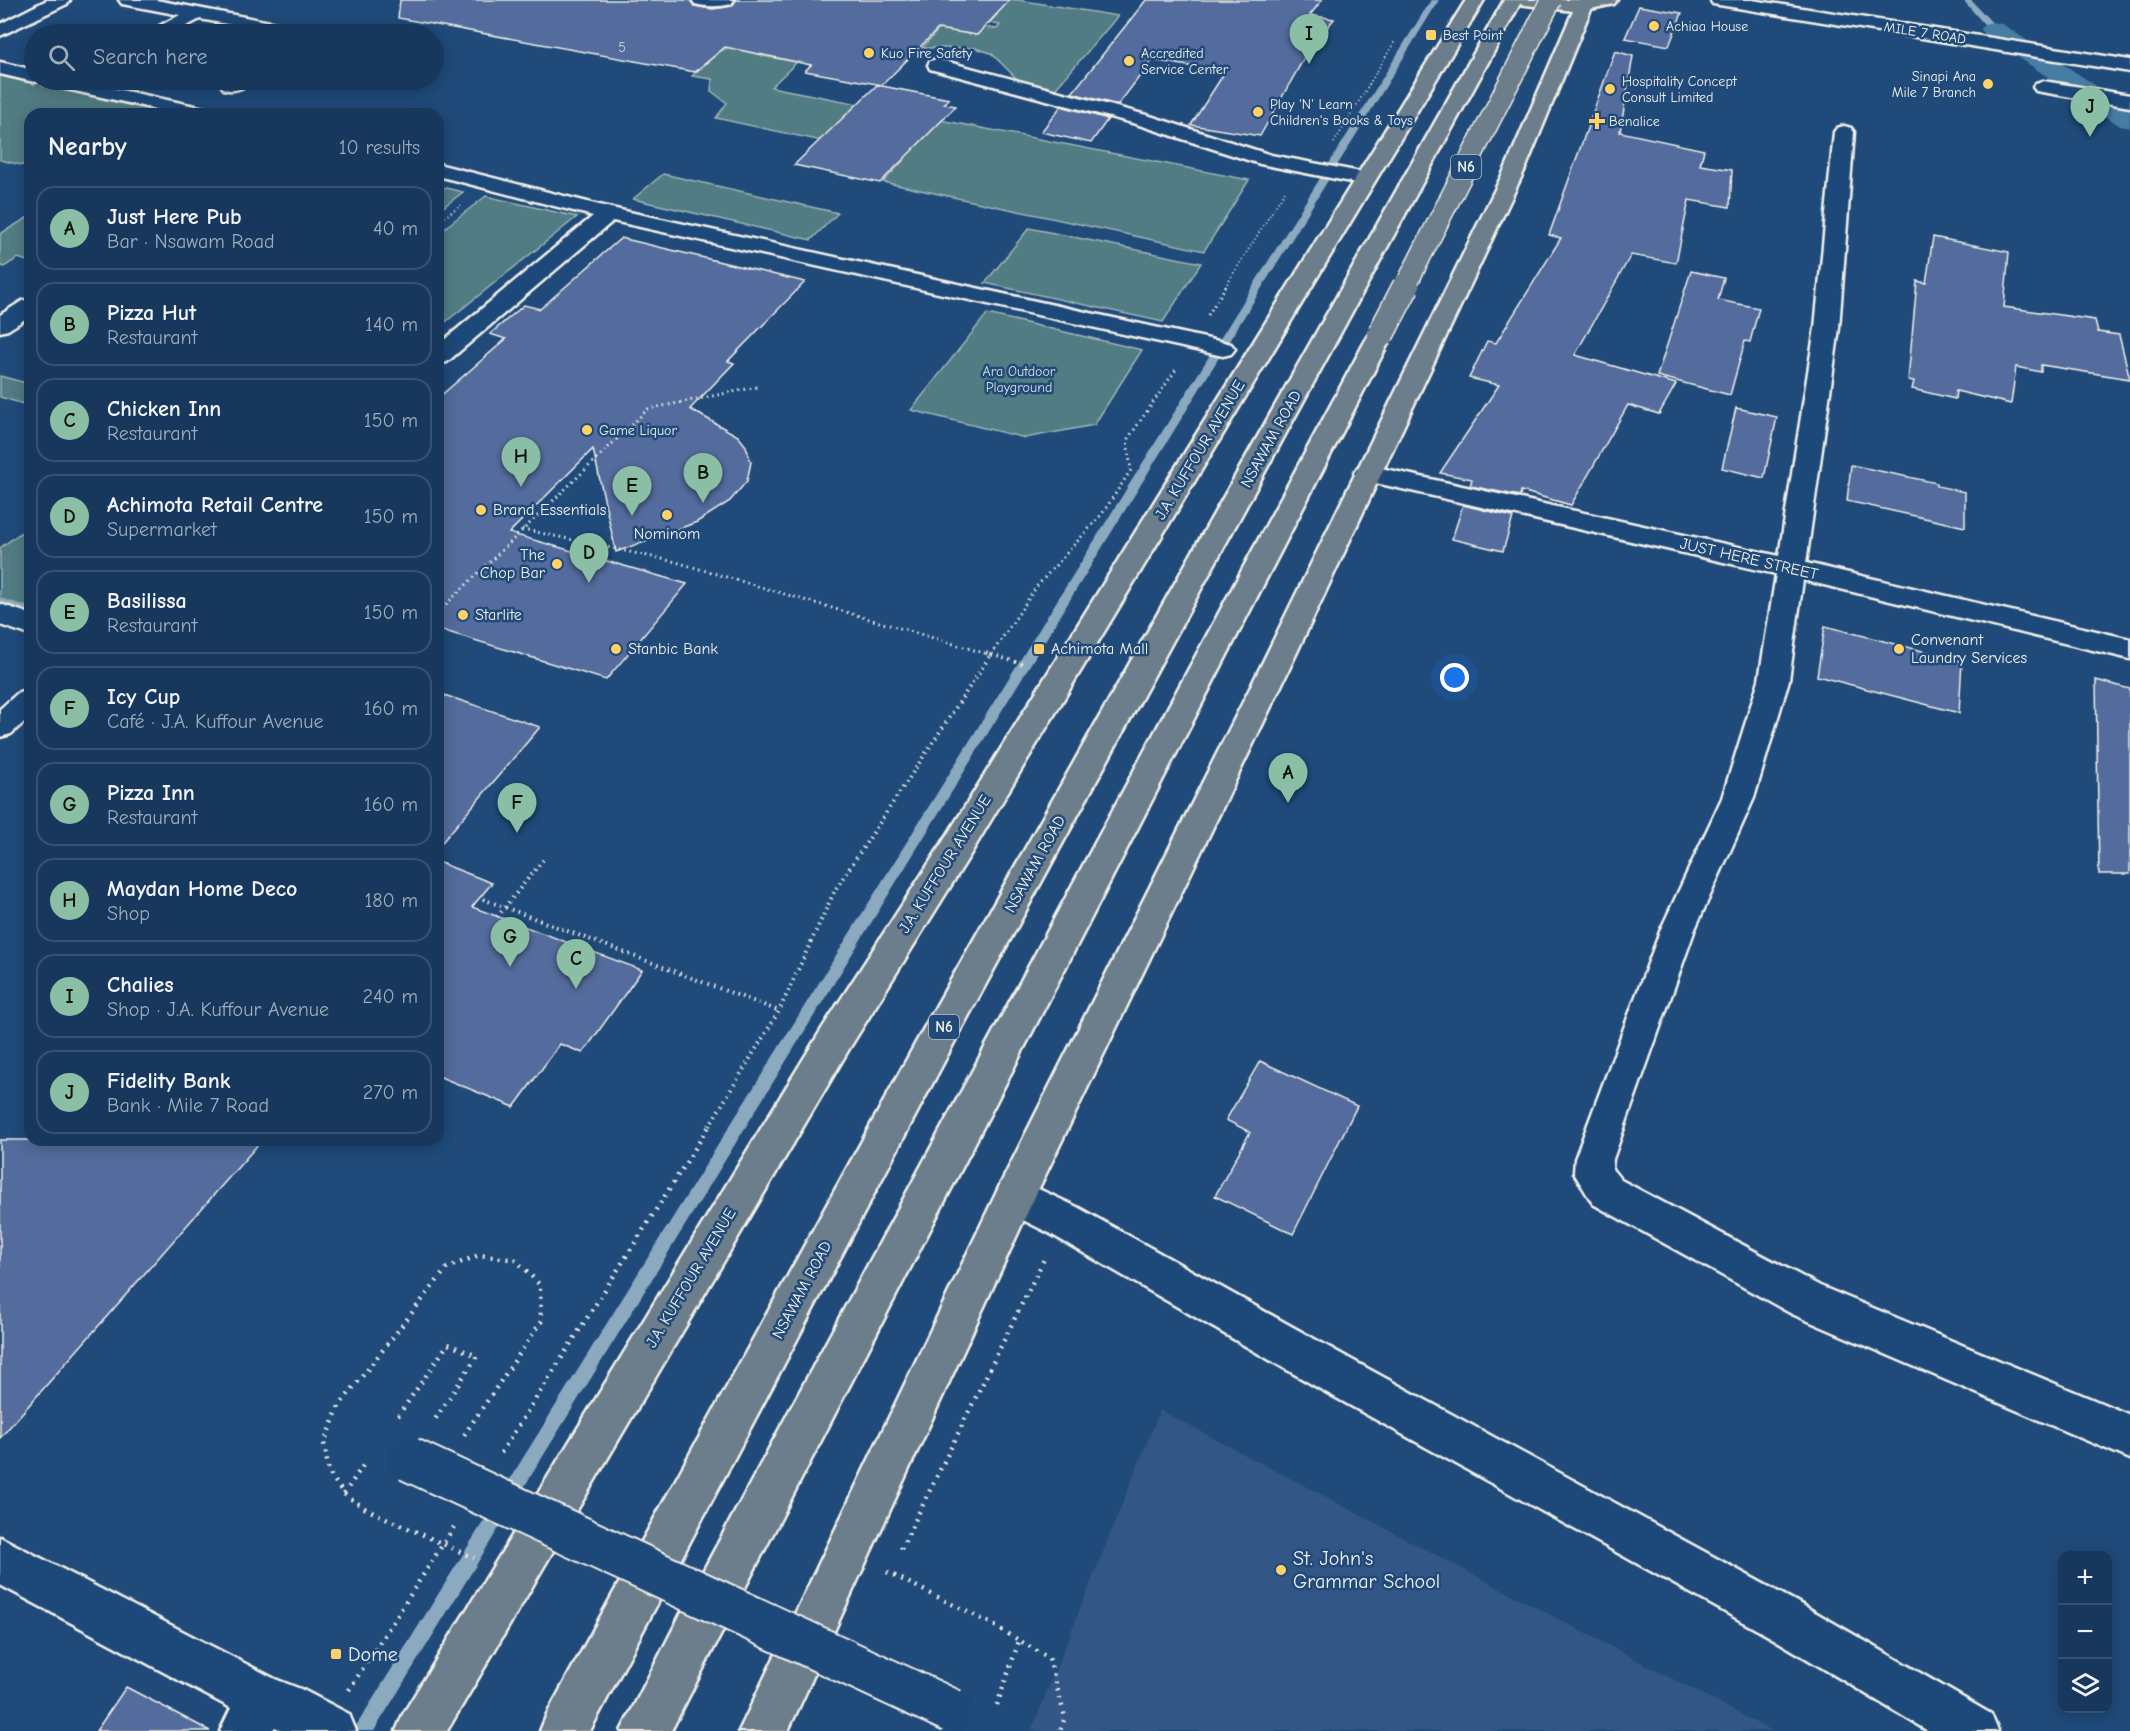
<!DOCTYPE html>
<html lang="en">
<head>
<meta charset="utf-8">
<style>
	body { margin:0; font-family:"Comic Neue",sans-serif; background:#203f62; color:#f1f3f6 }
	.controls { position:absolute; right:18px; bottom:18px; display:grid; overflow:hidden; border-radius:12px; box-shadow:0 3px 15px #0003 }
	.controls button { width:54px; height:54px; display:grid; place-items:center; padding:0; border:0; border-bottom:2px solid #365272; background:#17385c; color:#f1f3f6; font:30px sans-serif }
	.you { position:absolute; left:1455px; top:678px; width:21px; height:21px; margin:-15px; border:4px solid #fff; border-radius:50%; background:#1a73e8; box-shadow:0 0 0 9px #1a73e833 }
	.badge { display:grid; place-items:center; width:39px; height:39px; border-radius:50%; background:#8abfa5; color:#111; font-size:20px; font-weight:700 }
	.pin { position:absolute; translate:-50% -50px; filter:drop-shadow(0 2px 3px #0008) }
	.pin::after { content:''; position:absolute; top:32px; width:21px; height:18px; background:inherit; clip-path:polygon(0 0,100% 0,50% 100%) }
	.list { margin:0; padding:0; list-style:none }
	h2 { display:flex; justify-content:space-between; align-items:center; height:78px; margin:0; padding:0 24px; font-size:26px }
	h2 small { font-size:20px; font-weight:400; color:#9eacbb }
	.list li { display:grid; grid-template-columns:39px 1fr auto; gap:18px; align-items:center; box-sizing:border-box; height:84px; margin:0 12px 12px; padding:0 12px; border:2px solid #365272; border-radius:18px }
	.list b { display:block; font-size:22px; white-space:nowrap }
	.list p { margin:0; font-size:20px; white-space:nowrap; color:#9eacbb }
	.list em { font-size:20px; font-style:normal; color:#9eacbb }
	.icon { flex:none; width:33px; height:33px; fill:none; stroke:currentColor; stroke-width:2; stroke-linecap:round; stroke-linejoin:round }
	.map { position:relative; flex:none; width:2130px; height:1731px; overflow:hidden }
	.search { position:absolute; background:#17385c; box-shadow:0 3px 15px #0003; left:24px; top:24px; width:420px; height:66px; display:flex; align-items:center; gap:15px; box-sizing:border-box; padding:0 21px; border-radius:33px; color:#9eacbb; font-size:22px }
	.panel { position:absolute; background:#17385c; box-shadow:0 3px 15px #0003; left:24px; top:108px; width:420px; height:1038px; border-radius:18px }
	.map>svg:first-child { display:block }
</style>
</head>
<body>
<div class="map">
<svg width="2130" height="1731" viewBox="0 0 2130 1731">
	<rect width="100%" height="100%" fill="#1f4a7a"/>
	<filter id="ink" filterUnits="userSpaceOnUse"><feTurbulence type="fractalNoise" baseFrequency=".0167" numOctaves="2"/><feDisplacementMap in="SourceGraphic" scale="12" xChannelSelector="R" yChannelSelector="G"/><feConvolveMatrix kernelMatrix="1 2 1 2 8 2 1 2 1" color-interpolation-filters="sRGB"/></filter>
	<g filter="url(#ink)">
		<path fill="#335786" d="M 1160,1410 L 1772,1731 L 1031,1731 Z"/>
		<g fill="#517b83" stroke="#a2b6b6" stroke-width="1.5">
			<path d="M 908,0 L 1018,0 L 1118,16 L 1052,93 L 1039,90 L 1018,80 L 991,53 L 975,48 L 922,48 L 939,29 L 977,35 L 985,27 L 997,29 L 1000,25 L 989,23 L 997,15 Z"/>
			<path d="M 756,33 L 784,38 L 762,56 L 797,62 L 771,87 L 1249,180 L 1204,251 L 883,182 L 905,159 L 716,118 L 727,103 L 711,91 L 712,79 L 692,76 L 719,52 Z"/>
			<path d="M 0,72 L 182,114 L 30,114 L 30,167 L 0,160 Z"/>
			<path d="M 663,174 L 838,213 L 811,240 L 633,199 Z"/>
			<path d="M 438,186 L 463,192 L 438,211 Z"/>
			<path d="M 486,196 L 577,217 L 438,328 L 438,233 Z"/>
			<path d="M 30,216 L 30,262 L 18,258 L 4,267 L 0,265 L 0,234 Z"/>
			<path d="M 1029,228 L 1201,263 L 1163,322 L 985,283 Z"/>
			<path d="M 987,314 L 1142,350 L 1094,425 L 1025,438 L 911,410 Z"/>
			<path d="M 0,376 L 30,384 L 30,406 L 0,397 Z"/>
			<path d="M 30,526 L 30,610 L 0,600 L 0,548 Z"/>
		</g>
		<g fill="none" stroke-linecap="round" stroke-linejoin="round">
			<g fill="#8caabf" fill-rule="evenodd">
				<path d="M 1431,0 L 1439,0 L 374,1731 L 353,1731 Z"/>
				<path d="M 1963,0 L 1971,0 L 1996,27 L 1996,31 L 1990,31 Z"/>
				<path d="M 0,598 L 30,607 L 30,615 L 0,606 Z"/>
			</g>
			<path fill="#467ba3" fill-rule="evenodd" d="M 1993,22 L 2002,24 L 2130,108 L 2130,128 L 2120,126 L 1984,34 L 1981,29 L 1984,24 Z"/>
		</g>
		<g fill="#536c9d" stroke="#f4f1e8" stroke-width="1.5">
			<path d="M 400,0 L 690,0 L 694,6 L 713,9 L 732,6 L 736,0 L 1010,0 L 977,35 L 938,29 L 882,85 L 805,71 L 811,65 L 725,47 L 695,72 L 398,18 Z"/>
			<path d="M 1146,0 L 1322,0 L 1310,15 L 1334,19 L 1307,53 L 1260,136 L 1191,125 L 1225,72 L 1152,60 L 1118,105 L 1072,93 Z"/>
			<path d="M 1639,6 L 1682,13 L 1669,46 L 1625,38 Z"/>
			<path d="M 1615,51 L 1633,56 L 1620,132 L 1704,150 L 1700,165 L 1732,170 L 1730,207 L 1689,200 L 1676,263 L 1631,255 L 1575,355 L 1676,384 L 1659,414 L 1628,405 L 1571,505 L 1521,491 L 1520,496 L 1470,486 L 1472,479 L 1440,473 L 1499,385 L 1469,378 L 1487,341 L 1496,343 L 1561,238 L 1549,235 Z"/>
			<path d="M 877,85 L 949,99 L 944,104 L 956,106 L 880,183 L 794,165 Z"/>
			<path d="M 1061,106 L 1108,119 L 1091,143 L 1041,132 Z"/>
			<path d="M 1933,237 L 2009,252 L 2004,307 L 2095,320 L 2098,332 L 2119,335 L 2130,379 L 2041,365 L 2041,372 L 2016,367 L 2011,404 L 1956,391 L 1955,399 L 1912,389 L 1914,381 L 1908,380 L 1917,281 L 1926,283 Z"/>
			<path d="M 621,238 L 805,282 L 728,361 L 734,363 L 690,409 L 738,436 L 746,446 L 751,462 L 747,481 L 730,501 L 697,522 L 616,552 L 593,449 L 509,533 L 687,584 L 606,680 L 438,629 L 438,398 L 506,339 L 490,334 L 524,305 L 540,309 Z"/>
			<path d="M 1691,271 L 1724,278 L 1718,300 L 1759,308 L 1750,342 L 1745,341 L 1730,395 L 1657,376 Z"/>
			<path d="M 1736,408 L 1777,417 L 1764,478 L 1722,468 Z"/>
			<path d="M 1851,465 L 1937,483 L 1937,486 L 1965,492 L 1965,527 L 1847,501 Z"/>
			<path d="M 1463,505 L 1513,517 L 1503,551 L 1452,539 Z"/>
			<path d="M 1825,626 L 1962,661 L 1959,713 L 1817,676 Z"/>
			<path d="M 2096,680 L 2130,689 L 2130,874 L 2099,874 Z"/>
			<path d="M 438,693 L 540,727 L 438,847 Z"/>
			<path d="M 438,862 L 492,883 L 472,907 L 642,970 L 583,1053 L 560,1044 L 514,1107 L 438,1076 Z"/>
			<path d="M 1260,1061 L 1357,1106 L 1293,1234 L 1215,1196 L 1250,1132 L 1226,1120 Z"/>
			<path d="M 0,1140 L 262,1140 L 0,1438 Z"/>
			<path d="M 126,1687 L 210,1731 L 96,1731 Z"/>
		</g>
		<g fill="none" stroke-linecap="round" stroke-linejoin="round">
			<defs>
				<g id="minor">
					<path d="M 47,0 L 70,0 L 67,4 L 0,36 L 0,24 Z"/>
					<path d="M 119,0 L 156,0 L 291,26 L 304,30 L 307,34 L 281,34 L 200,19 L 171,34 L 149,34 L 152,30 L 180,15 L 122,4 Z"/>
					<path d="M 692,0 L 734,0 L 731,4 C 720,7 706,7 695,4 Z"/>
					<path d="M 1710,0 L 1752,0 L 2130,60 L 2130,72 L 1719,5 L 1713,4 Z"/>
					<path d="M 937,59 L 1150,116 L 1271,155 L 1366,173 L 1373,175 L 1376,179 L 1373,183 L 1366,185 L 1260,164 L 1136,124 L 930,69 L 928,65 L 930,61 Z"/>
					<path d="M 0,62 L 34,70 L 34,80 L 41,80 L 34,82 L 0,74 Z"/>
					<path d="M 41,80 L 75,80 L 204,108 L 211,110 L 214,114 L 177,114 L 44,84 Z"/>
					<path d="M 227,80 L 250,80 C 244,89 234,92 224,89 L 221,85 Z"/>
					<path d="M 2043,81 L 2130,95 L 2130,107 L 2036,91 L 2033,87 L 2036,83 Z"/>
					<path d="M 1844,126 L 1851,128 L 1854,132 L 1839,328 L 1806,563 L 2130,639 L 2130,659 L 1803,580 L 1789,680 L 1754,798 L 1695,929 L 1613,1159 L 1612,1169 L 1621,1180 L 1820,1286 L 2130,1415 L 2130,1459 L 1792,1314 L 1593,1204 L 1574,1173 L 1575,1159 L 1661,929 L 1722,798 L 1759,680 L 1776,574 L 1367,481 L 1358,479 L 1354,473 L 1358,467 L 1367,465 L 1779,556 L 1815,328 L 1834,132 L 1837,128 Z"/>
					<path d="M 438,164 L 611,208 L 1223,342 L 1231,344 L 1235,349 L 1231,354 L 1223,356 L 613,221 L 447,362 L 438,364 L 438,345 L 593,216 L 438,176 Z"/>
					<path d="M 30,299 L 30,316 L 8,330 L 0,332 L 0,315 L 22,301 Z"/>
					<path d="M 0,604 L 30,614 L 30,635 L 0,625 Z"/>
					<path d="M 30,689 L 30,717 L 11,734 L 0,737 L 0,709 L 19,692 Z"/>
					<path d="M 1015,1178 L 1077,1207 L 1352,1360 L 1806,1607 L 1991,1714 L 1998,1731 L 1928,1731 L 1774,1639 L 1322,1390 L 1049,1233 L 1001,1209 L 996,1196 L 1001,1183 Z"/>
					<path d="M 0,1537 L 275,1679 L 303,1690 L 349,1714 L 356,1731 L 283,1731 L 275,1727 L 272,1731 L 220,1731 L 231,1708 L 0,1585 Z"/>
				</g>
				<g id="major">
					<path d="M 1466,0 L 1484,0 L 970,855 L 849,1049 L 447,1731 L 396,1731 L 403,1714 L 823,1027 L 946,837 Z"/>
					<path d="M 1517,0 L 1617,0 L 1614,4 L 1591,9 L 1526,167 L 1282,684 L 1029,1209 L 788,1731 L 739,1731 L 1001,1183 L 1252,684 L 1506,167 L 1573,11 L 1526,5 L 1520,4 Z"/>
				</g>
				<g id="highway">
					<path d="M 1504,0 L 1522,0 L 956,1039 L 590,1731 L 540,1731 L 547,1714 L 930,1017 Z"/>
					<path d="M 1381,327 L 1389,329 L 1393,334 L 671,1731 L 621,1731 L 695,1586 L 1369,334 L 1373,329 Z"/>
				</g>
			</defs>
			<use href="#minor" stroke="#f4f1e8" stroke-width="5"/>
			<use href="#major" stroke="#f4f1e8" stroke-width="5"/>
			<use href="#highway" stroke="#f4f1e8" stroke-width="5"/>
			<g stroke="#f4f1e8" stroke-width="2" stroke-dasharray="1 3" stroke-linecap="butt">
				<path d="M 1334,143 L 1395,41"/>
				<path d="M 438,222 L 461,205"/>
				<path d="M 1225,287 L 1285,191"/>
			</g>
			<g stroke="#f4f1e8" stroke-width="3" stroke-dasharray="1.5 4" stroke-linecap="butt">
				<path d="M 1208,315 L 1226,286"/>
				<path d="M 522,529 L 676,562 L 991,655"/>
				<path d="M 438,612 L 648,409 L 757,387"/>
				<path d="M 991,655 L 1037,586 L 1102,514 L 1131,470 L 1127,440 L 1177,368"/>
			</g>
			<g stroke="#f4f1e8" stroke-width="4" stroke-dasharray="1.5 4.5" stroke-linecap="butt">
				<path d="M 986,653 L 1026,665"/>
				<path d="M 483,899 L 779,1011"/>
				<path d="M 497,917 L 543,860"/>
				<path d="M 709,1126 L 779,1011 L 835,890 L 992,653"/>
			</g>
			<g stroke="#f4f1e8" stroke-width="4.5" stroke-dasharray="2 6" stroke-linecap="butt">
				<path d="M 398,1416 L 448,1344 L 477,1356 L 434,1421"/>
				<path d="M 464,1435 L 541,1322 L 540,1285 L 516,1260 L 479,1255 L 447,1268 L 339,1406 L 324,1443 L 329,1473 L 344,1494 L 366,1509 L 474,1558"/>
				<path d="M 501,1453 L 710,1125"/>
				<path d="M 344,1494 L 364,1464"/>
				<path d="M 901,1549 L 1045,1257"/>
				<path d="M 887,1572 L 990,1623 L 1049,1658 L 1065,1717 L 1060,1731"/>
				<path d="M 349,1690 L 454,1527"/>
				<path d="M 997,1705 L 1019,1641"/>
			</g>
			<use href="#minor" fill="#1f4a7a" fill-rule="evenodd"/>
			<use href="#major" fill="#6c7d8b" fill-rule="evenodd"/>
			<use href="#highway" fill="#6c7d8b" fill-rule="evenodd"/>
			<defs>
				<path id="minor-bridge" d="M 409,1459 L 952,1711"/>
				<path id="highway-bridge-far1" d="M 1405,287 L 1551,0"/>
				<path id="highway-bridge" d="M 1381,334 L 1406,286"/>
			</defs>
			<use href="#minor-bridge" stroke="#f4f1e8" stroke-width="47" stroke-linecap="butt"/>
			<use href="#highway-bridge-far1" stroke="#f4f1e8" stroke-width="23" stroke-linecap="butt"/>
			<use href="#highway-bridge" stroke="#f4f1e8" stroke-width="29" stroke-linecap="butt"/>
			<use href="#minor-bridge" stroke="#1f4a7a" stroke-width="43"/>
			<use href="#highway-bridge-far1" stroke="#6c7d8b" stroke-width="20"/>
			<use href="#highway-bridge" stroke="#6c7d8b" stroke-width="26"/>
		</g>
	</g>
	<g fill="#ffd166" stroke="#1f4a7a" stroke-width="2">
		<circle cx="1654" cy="26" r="6"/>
		<rect x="1425" y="29" width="12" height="12" rx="3"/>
		<circle cx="869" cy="53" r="6"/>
		<circle cx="1129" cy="61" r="6"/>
		<circle cx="1988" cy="84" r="6"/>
		<circle cx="1610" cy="89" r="6"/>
		<circle cx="1258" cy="112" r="6"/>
		<path d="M1594 112h6v6h6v6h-6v6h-6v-6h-6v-6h6z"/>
		<circle cx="587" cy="430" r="6"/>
		<circle cx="481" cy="510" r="6"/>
		<circle cx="667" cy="515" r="6"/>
		<circle cx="557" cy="564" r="6"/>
		<circle cx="463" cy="615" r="6"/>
		<circle cx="616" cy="649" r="6"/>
		<rect x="1033" y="643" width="12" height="12" rx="3"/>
		<circle cx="1899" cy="649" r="6"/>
		<circle cx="1281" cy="1570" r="6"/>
		<rect x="330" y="1648" width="12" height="12" rx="3"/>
	</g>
	<g text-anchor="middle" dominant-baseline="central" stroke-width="5" stroke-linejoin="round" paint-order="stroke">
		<g font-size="14" fill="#f4f1e8" stroke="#1f4a7a" text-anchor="start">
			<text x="1666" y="26">Achiaa House</text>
			<text x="1443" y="35">Best Point</text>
			<text x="881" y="53">Kuo Fire Safety</text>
			<text x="1141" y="53">Accredited<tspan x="1141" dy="16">Service Center</tspan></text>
			<text x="1976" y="76" text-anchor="end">Sinapi Ana<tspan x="1976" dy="16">Mile 7 Branch</tspan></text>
			<text x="1622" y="81">Hospitality Concept<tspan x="1622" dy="16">Consult Limited</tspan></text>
			<text x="1270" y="104">Play 'N' Learn<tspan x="1270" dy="16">Children's Books &amp; Toys</tspan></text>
			<text x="1609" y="121">Benalice</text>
			<text x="599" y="430">Game Liquor</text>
		</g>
		<g font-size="14" fill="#f4f1e8" stroke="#1f4a7a">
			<text transform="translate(1925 33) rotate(9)">MILE 7 ROAD</text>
		</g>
		<g font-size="14" fill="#ccd0d5">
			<text x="622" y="47">5</text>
		</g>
		<g font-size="14" fill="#dcdfd9" stroke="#1f4a7a">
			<text x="1019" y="371">Ara Outdoor<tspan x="1019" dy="16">Playground</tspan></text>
		</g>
		<g fill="#1f4a7a" stroke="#b4bfc7" stroke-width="1.5">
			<rect x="1451" y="155" width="30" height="24" rx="4.5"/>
			<rect x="929" y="1015" width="30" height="24" rx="4.5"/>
		</g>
		<g font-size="15" font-weight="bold" fill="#f4f1e8">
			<text x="1466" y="167">N6</text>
			<text x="944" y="1027">N6</text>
		</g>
		<g font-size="16" fill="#f4f1e8" stroke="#1f4a7a">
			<text transform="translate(1271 439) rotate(-61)">NSAWAM ROAD</text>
			<text transform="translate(1200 450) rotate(-59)">J.A. KUFFOUR AVENUE</text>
			<text transform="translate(1749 559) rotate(13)">JUST HERE STREET</text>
			<text transform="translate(945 864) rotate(-58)">J.A. KUFFOUR AVENUE</text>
			<text transform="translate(1035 864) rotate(-61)">NSAWAM ROAD</text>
			<text transform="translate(691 1278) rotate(-59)">J.A. KUFFOUR AVENUE</text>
			<text transform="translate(802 1290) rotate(-62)">NSAWAM ROAD</text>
		</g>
		<g font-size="16" fill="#f4f1e8" stroke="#1f4a7a" text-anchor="start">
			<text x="493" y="510">Brand Essentials</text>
			<text x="667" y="534" text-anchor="middle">Nominom</text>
			<text x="545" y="555" text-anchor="end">The<tspan x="545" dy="18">Chop Bar</tspan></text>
			<text x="475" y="615">Starlite</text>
			<text x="1911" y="640">Convenant<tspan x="1911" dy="18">Laundry Services</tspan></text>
			<text x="628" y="649">Stanbic Bank</text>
			<text x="1051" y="649">Achimota Mall</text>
		</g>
		<g font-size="20" fill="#f4f1e8" stroke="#1f4a7a" text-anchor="start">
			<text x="1293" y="1558">St. John's<tspan x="1293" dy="23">Grammar School</tspan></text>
			<text x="348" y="1654">Dome</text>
		</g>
	</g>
</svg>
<div class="controls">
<button>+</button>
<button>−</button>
<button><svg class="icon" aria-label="layers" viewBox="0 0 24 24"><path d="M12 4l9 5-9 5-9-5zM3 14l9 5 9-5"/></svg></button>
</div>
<div class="you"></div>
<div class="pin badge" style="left:1288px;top:803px">A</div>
<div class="pin badge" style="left:703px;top:503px">B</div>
<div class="pin badge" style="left:576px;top:989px">C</div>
<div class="pin badge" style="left:589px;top:583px">D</div>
<div class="pin badge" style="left:632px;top:516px">E</div>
<div class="pin badge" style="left:517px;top:833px">F</div>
<div class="pin badge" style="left:510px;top:967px">G</div>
<div class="pin badge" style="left:521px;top:487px">H</div>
<div class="pin badge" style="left:1309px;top:64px">I</div>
<div class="pin badge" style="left:2090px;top:137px">J</div>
<div class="search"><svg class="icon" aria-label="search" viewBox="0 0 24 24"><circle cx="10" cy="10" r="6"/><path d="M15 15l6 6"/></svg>Search here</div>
<section class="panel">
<h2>Nearby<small>10 results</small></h2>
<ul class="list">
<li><span class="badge">A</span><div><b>Just Here Pub</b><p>Bar · Nsawam Road</p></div><em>40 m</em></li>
<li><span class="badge">B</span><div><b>Pizza Hut</b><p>Restaurant</p></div><em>140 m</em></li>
<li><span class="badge">C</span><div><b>Chicken Inn</b><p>Restaurant</p></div><em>150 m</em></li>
<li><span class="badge">D</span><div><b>Achimota Retail Centre</b><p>Supermarket</p></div><em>150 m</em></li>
<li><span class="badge">E</span><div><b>Basilissa</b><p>Restaurant</p></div><em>150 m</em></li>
<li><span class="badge">F</span><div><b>Icy Cup</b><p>Café · J.A. Kuffour Avenue</p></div><em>160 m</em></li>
<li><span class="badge">G</span><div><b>Pizza Inn</b><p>Restaurant</p></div><em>160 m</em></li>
<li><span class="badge">H</span><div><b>Maydan Home Deco</b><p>Shop</p></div><em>180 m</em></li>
<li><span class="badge">I</span><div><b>Chalies</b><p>Shop · J.A. Kuffour Avenue</p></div><em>240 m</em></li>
<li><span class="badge">J</span><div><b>Fidelity Bank</b><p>Bank · Mile 7 Road</p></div><em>270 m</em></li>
</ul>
</section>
</div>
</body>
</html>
